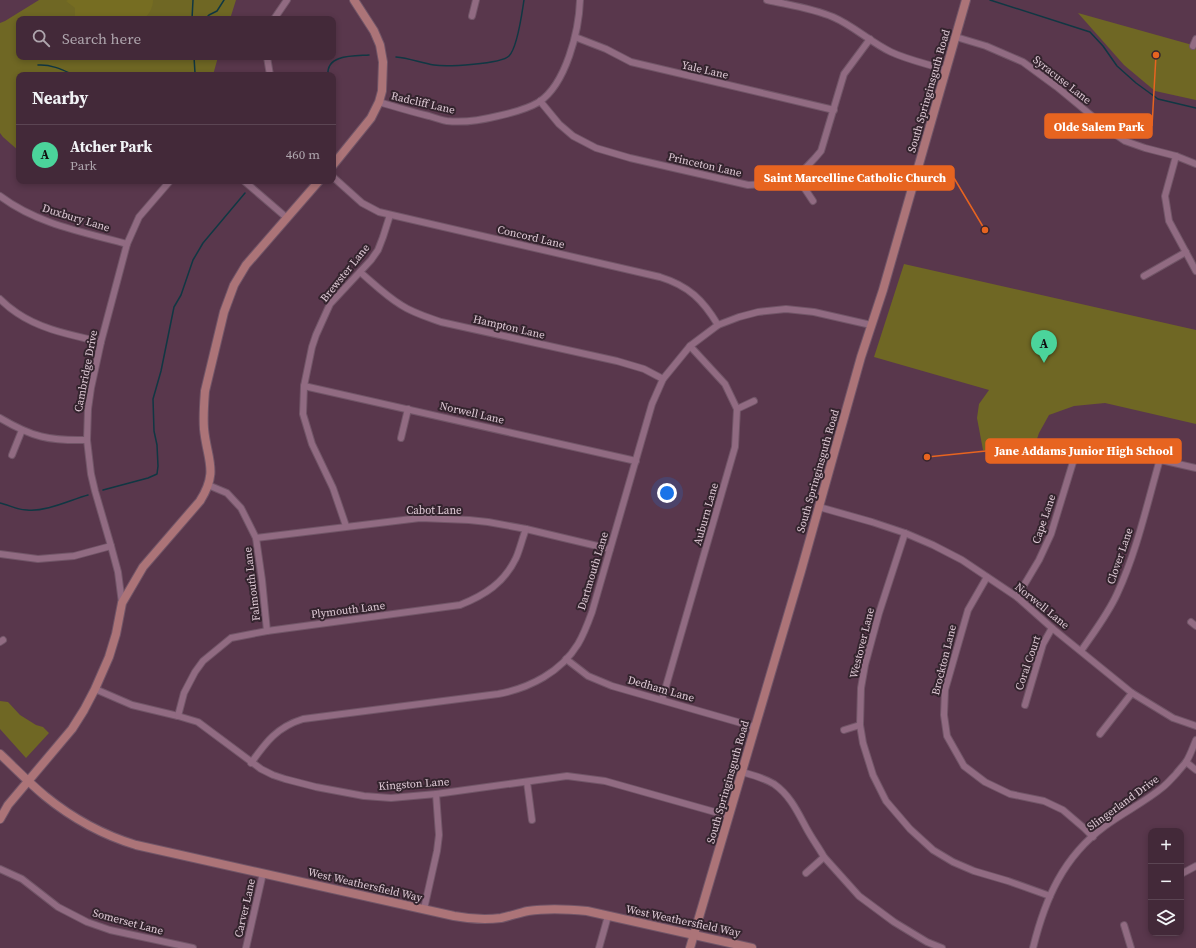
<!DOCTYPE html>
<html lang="en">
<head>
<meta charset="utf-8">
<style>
	body { margin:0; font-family:"Source Serif 4",serif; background:#4d3544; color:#f1f3f6 }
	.controls { position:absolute; right:12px; bottom:12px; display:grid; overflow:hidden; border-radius:8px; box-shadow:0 2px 6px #0003 }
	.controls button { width:36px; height:36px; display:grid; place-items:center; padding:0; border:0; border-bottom:1px solid #5b4553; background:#432939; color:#f1f3f6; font:20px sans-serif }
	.you { position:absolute; left:667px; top:493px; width:14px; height:14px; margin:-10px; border:3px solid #fff; border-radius:50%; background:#1a73e8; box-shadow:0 0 0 6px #1a73e833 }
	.badge { display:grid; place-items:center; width:26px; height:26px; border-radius:50%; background:#4bd49b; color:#111; font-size:13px; font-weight:700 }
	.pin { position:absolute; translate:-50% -33px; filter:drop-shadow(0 1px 2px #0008) }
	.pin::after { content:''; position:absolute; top:21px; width:14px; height:12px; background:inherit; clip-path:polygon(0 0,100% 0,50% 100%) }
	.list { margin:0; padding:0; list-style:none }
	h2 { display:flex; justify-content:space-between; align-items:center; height:52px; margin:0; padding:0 16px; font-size:17px }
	h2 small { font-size:13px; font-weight:400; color:#afa6ae }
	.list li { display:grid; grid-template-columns:26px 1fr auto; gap:12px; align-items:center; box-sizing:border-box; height:60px; padding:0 16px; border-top:1px solid #5b4553 }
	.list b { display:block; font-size:15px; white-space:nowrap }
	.list p { margin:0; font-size:13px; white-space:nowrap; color:#afa6ae }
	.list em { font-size:13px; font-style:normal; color:#afa6ae }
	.icon { flex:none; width:22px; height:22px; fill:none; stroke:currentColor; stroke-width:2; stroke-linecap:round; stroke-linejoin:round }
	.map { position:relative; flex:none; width:1196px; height:948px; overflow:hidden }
	.search { position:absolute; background:#432939; box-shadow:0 2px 6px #0003; left:16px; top:16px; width:320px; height:44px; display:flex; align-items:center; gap:10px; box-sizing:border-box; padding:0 14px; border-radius:8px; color:#afa6ae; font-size:15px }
	.panel { position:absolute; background:#432939; box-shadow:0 2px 6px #0003; left:16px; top:72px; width:320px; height:112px; border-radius:8px }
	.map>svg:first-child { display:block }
</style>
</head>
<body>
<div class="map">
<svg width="1196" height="948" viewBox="0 0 1196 948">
	<rect width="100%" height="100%" fill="#59374c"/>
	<g fill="#6f6724">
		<path d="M 39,0 L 236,0 L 230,19 L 19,19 L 19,57 L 218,57 L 213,75 L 19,75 L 19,151 L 3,137 L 0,133 L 0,23 L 5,21 Z"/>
		<path d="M 1078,13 L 1196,46 L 1196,100 L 1155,91 L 1124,65 Z"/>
		<path d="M 904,264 L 1196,330 L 1196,424 L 1105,403 L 1074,406 L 1049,415 L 1039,433 L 1029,463 L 983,450 L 977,418 L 979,404 L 989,390 L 874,357 Z"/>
		<path d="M 0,701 L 8,702 L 20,715 L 36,725 L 43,727 L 49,733 L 26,758 L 0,729 Z"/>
	</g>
	<path fill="#766d22" d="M 68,0 L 153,0 C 153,8 149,14 144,19 L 76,19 L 75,17 L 75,8 L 66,1 Z"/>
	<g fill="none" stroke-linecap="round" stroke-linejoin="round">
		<g stroke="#103743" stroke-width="1.5">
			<path d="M 990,0 L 1090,32 L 1103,46 L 1117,66 L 1136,83 L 1158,99 L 1196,108"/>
			<path d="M 192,19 L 193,0"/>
			<path d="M 205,19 L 209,15 L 217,11 L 224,0"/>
			<path d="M 194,57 L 195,73"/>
			<path d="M 396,57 C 409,58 421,63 434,65 C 447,67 501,64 509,56 C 518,47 522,12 524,0"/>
			<path d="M 38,65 C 51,64 63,70 74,75"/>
			<path d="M 328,75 C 326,54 355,56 369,55"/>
			<path d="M 103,490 L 148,478 L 157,474 L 158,466 L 157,445 L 154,431 L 153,399 L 161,371 L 174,307 L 181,295 L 193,260 L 203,243 L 245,193"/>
			<path d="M 0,503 C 9,505 18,510 27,510 C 46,512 70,500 88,495"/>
		</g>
		<defs>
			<g id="street">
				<path d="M 767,0 C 789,5 812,8 833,17 C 854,26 870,42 891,52 C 908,60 928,64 946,70"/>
				<path d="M 472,16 L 476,0"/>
				<path d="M 274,19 L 287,0"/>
				<path d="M 575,37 L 606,49 L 631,62 L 834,110"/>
				<path d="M 956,37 L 986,46 L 1023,62 L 1057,87 L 1109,130 L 1125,141 L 1145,148 L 1176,156 L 1196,164"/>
				<path d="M 1193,46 L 1196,39"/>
				<path d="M 267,57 L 270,75"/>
				<path d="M 540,101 L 559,124 L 573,136 L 596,148 L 630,158 L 748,185 L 772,184 L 797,177 L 815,158 L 821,151 L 844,74 L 870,39"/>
				<path d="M 379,102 C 396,107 412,112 429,116 C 435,118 441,120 447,121 C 464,123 482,120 498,116 C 512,113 527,109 539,102 C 566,84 579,31 580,0"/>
				<path d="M 1176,156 L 1165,196 L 1169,221 L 1196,271"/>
				<path d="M 333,177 L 362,203 L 379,212 L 660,277 C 689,286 703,300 718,325"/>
				<path d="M 797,177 L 813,201"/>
				<path d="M 244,181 L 287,218"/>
				<path d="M 0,196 C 37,224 83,232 127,244"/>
				<path d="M 360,272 C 373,283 386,296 401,305 C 413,313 427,317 441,322 L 617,361 L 644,369 L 663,379"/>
				<path d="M 1144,276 L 1186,252"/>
				<path d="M 0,299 C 5,304 11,309 17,313 C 42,330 72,335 101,342"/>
				<path d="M 304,386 L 636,461"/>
				<path d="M 737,409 L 754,401"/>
				<path d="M 0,418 C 32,437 49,441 87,440"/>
				<path d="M 401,438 L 408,409"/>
				<path d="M 12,455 L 22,430"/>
				<path d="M 208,485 L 227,493 L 241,508 L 256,538 L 262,580 L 267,631"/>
				<path d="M 819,507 L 872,522 L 905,533 L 933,545 L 962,560 L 1017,597 L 1052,628 L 1132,693 L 1173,718 L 1196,726"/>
				<path d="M 346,526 L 333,488 L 312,444 L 303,414 L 304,386 L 312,347 L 316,335 L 330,304 L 371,260 L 378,250 L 383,237 L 390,215"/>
				<path d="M 905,533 L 879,613 L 865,665 L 861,688 L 860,725 L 863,743 L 873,775 L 886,801 L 910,829 L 933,850 L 953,862 L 974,871 L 1008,881 L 1050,896"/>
				<path d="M 256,538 L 420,518 L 469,520 L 488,522 L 526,529 L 610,549"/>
				<path d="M 0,554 L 38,559 L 74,556 L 111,546"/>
				<path d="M 987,577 L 968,610 L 945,690 L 944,715 L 947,736 L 964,766 L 985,782 L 1010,794 L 1044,801 L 1063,810 L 1084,828 L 1093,837"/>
				<path d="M 1017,597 L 1039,560 L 1051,534 L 1077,449 L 1081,445 L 1091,444 L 1196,468"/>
				<path d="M 122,603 L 118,572 L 111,546 L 95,491 L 91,474 L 87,440 L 88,409 L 91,388 L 101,342 L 127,244 L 139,217 L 170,181"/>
				<path d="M 1191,622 L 1196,626"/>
				<path d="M 0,642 L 3,640"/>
				<path d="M 1081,651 C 1094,632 1108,614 1117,594 C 1137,551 1147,504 1160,459"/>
				<path d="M 566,659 L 588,676 L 612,686 L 755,727"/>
				<path d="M 95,689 L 132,705 L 178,716 L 198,722 L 261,769 L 273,775 L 285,779 L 316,787 L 364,796 L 391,798 L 436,794 L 567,776 L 605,781 L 729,816"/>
				<path d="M 662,700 L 735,447 L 737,409 L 725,384 L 690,346"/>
				<path d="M 1025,705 L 1043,644 L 1052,628"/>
				<path d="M 178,716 L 184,693 L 195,672 L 203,661 L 231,638 L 267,631 L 460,605 C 485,595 504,583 516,558 C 520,549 522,539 526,529"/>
				<path d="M 844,730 L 860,725"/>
				<path d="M 1100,734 L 1132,693"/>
				<path d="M 1186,762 L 1196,770"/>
				<path d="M 251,763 C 266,742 277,727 303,719 L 498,694 C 530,688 561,672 578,644 C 584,634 588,623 592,612 L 652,404 L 663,379 L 690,346 L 718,325 L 739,317 L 758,312 L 786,309 L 814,312 L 871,325"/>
				<path d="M 742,772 C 753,775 764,778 774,784 C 791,796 798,813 808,831 C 813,840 819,848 824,857"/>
				<path d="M 527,782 L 532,820"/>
				<path d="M 0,869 L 22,879 L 58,907 L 87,922 L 110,930 L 193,948"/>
				<path d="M 806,873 L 824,857 L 859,896 L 894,922 L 927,942 L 942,948"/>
				<path d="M 1181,874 L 1196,866"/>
				<path d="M 424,909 L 437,851 L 439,835 L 436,794"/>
				<path d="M 1124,925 L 1131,948"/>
				<path d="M 246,948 L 263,873"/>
				<path d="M 599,948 L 608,916"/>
				<path d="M 1033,948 C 1045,899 1063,857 1105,826 C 1124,812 1145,802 1163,787 C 1168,783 1172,778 1176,774 C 1179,770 1183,766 1186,762 C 1190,756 1193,747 1196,740"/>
			</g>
			<g id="secondary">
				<path d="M 333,165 L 371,118 L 379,102 L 382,91 L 383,62 L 380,45 L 374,31 L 354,0"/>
				<path d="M 0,754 C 15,768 29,783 45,796 C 72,818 103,835 136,845 L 454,916 C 470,919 485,920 501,918 C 510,916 519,913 528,911 C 548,908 567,909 587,911 L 752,948"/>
				<path d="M 0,819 L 8,805 L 72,729 L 84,710 L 95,689 L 109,657 L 116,634 L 122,603 L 143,567 L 200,501 C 219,471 207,460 204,429 C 203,416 204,404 205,391 L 224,312 L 234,285 L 246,265 L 319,181"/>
				<path d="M 690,948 L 801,571 L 861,357 L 883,290 L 966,0"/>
			</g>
		</defs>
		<use href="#street" stroke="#715567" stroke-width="8"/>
		<use href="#secondary" stroke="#715567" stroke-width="10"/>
		<use href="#street" stroke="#916b82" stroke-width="6"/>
		<use href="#secondary" stroke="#ac7478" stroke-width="8"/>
	</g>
	<g text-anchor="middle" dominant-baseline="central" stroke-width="4" stroke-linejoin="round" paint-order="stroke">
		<g font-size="11" fill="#e0cbd7" stroke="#34242e">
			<text transform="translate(705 70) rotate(13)">Yale Lane</text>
			<text transform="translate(1062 80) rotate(38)">Syracuse Lane</text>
			<text transform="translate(929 91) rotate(-74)">South Springinsguth Road</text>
			<text transform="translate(423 103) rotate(13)">Radcliff Lane</text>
			<text transform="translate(705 165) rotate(13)">Princeton Lane</text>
			<text transform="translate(76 218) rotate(17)">Duxbury Lane</text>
			<text transform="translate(531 237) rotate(13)">Concord Lane</text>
			<text transform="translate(345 273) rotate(-51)">Brewster Lane</text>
			<text transform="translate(509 327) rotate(13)">Hampton Lane</text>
			<text transform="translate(86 371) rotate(-79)">Cambridge Drive</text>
			<text transform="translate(472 413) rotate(13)">Norwell Lane</text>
			<text transform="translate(818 471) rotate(-74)">South Springinsguth Road</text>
			<text x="434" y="510">Cabot Lane</text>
			<text transform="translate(706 514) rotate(-74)">Auburn Lane</text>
			<text transform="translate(1044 519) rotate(-71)">Cape Lane</text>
			<text transform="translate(1120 556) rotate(-71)">Clover Lane</text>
			<text transform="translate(593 571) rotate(-73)">Dartmouth Lane</text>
			<text transform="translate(252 584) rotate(-97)">Falmouth Lane</text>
			<text transform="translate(1042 606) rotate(39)">Norwell Lane</text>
			<text transform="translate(348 610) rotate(-7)">Plymouth Lane</text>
			<text transform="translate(862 643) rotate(-76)">Westover Lane</text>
			<text transform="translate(944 660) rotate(-76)">Brockton Lane</text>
			<text transform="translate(1028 663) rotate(-71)">Coral Court</text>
			<text transform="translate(661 689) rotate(16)">Dedham Lane</text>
			<text transform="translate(728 782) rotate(-74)">South Springinsguth Road</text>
			<text transform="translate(414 784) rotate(-4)">Kingston Lane</text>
			<text transform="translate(1123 803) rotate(-36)">Slingerland Drive</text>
			<text transform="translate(365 885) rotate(13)">West Weathersfield Way</text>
			<text transform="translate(245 908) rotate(-77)">Carver Lane</text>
			<text transform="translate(683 921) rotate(12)">West Weathersfield Way</text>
			<text transform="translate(128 922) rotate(15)">Somerset Lane</text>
		</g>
	</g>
	<path fill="none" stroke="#e76420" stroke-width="1.5" d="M1156 55L1152 126M985 230L954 178M927 457L986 451"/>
	<g fill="#e76420" stroke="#34242e" stroke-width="1.5">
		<circle cx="1156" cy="55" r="4"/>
		<circle cx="985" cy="230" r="4"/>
		<circle cx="927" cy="457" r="4"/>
	</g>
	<g fill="#e76420" stroke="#e76420" stroke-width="1.5">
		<rect x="1045" y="114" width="107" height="24" rx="4"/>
		<rect x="755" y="166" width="199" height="24" rx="4"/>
		<rect x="986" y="439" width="195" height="24" rx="4"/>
	</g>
	<g font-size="12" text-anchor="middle" font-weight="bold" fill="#fff">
		<text x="1099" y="131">Olde Salem Park</text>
		<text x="855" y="182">Saint Marcelline Catholic Church</text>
		<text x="1084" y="455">Jane Addams Junior High School</text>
	</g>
</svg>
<div class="controls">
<button>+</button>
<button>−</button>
<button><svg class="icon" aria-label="layers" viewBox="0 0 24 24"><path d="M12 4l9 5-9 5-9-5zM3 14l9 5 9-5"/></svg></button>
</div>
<div class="you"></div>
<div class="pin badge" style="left:1044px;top:363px">A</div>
<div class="search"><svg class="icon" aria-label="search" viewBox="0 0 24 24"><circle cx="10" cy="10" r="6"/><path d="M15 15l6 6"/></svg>Search here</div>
<section class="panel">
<h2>Nearby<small></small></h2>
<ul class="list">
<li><span class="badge">A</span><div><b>Atcher Park</b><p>Park</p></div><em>460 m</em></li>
</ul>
</section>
</div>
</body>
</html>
